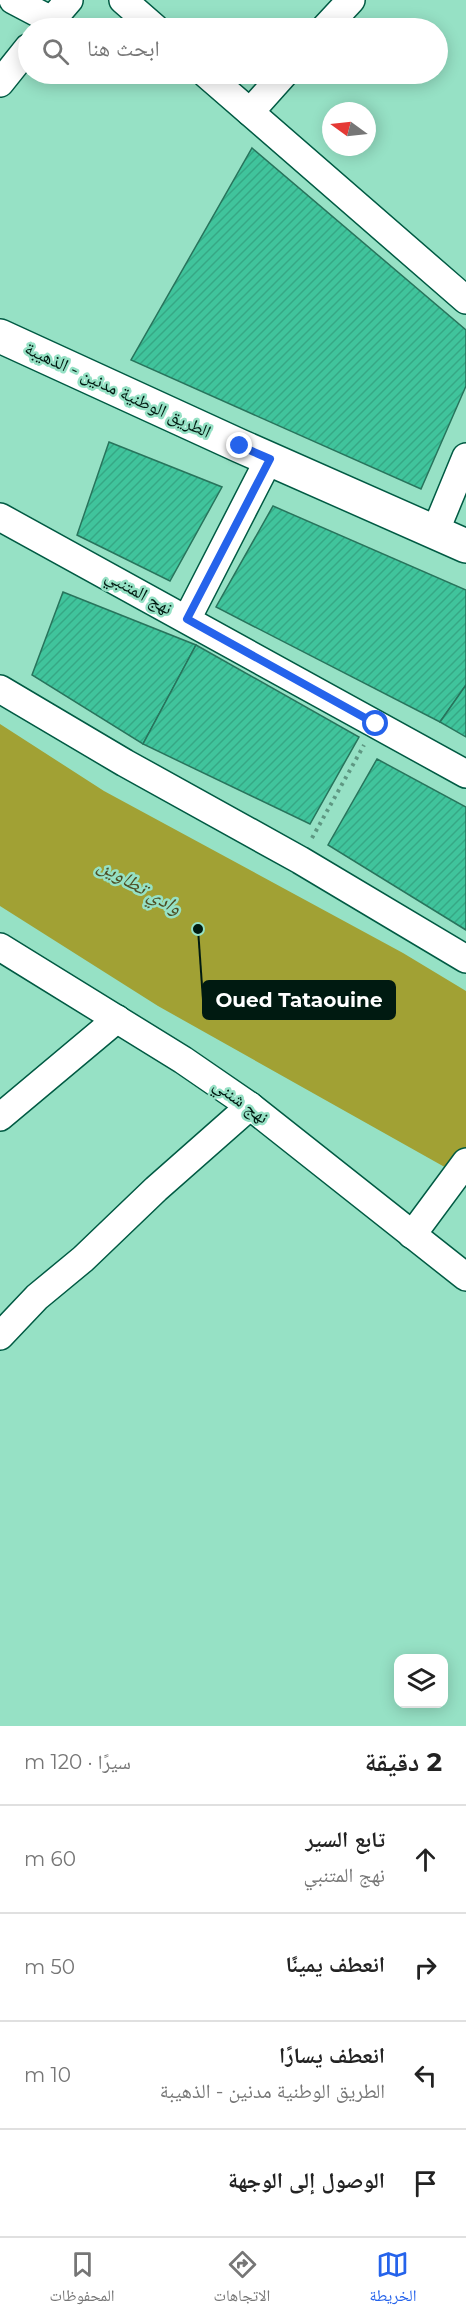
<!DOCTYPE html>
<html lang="ar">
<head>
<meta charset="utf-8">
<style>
	body { margin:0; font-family:Montserrat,"Noto Naskh Arabic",sans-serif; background:#f6f6f6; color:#222; direction:rtl }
	.controls { position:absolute; right:18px; bottom:18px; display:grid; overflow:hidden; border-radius:12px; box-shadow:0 3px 15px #0003 }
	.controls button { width:54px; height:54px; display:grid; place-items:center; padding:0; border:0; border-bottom:2px solid #e0e0e0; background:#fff; color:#222; font:30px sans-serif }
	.compass { position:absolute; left:322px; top:102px; width:54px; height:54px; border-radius:50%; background:#fff; box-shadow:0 3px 15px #0003; rotate:285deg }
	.stop { position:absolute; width:18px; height:18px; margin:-14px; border:4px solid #2563eb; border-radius:50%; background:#fff }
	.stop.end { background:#2563eb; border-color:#fff; box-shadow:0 2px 6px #0008 }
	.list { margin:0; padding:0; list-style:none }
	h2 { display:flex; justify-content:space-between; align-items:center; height:78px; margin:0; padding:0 24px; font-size:26px }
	h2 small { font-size:20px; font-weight:400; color:#767676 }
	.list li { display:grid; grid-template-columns:39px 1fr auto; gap:18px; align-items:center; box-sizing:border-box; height:108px; padding:0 24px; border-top:2px solid #e0e0e0 }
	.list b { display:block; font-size:22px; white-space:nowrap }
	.list p { margin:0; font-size:20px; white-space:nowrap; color:#767676 }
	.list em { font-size:20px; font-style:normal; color:#767676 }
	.icon { flex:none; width:33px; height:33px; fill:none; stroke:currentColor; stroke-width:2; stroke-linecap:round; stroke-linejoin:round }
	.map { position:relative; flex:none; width:466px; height:1726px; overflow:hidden; direction:ltr }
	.search { position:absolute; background:#fff; box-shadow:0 3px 15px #0003; left:18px; right:18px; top:18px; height:66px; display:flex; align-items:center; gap:15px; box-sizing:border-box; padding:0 21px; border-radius:33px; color:#767676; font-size:22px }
	.sheet { height:510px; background:#fff }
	nav { display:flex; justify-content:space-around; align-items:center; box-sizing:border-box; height:84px; border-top:2px solid #e0e0e0; background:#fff; font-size:16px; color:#767676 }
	nav a { display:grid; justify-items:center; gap:3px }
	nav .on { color:#2563eb }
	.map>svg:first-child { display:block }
</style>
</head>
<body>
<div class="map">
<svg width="466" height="1726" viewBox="0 0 466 1726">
	<defs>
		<pattern id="building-hatch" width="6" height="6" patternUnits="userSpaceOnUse" patternTransform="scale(1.5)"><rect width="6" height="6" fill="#40c49c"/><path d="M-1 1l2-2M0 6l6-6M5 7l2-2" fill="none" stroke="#36a885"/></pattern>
	</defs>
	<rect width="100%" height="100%" fill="#96e1c5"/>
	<path fill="#a1a134" d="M 0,724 L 104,791 L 403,953 L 466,991 L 466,1179 L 158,1006 L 0,906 Z"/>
	<g fill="url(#building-hatch)" stroke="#28745c" stroke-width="1.5">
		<path d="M 252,148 L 466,330 L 466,386 L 421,489 L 131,360 Z"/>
		<path d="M 109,442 L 222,487 L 170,581 L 77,535 Z"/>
		<path d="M 273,506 L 466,590 L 466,685 L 440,722 L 216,607 Z"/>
		<path d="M 63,592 L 196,645 L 143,744 L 32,675 Z"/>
		<path d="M 196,645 L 359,737 L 310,824 L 143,744 Z"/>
		<path d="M 466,685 L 466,737 L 440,722 Z"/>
		<path d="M 377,759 L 466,807 L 466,930 L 328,845 Z"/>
	</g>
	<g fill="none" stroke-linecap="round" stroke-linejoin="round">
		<defs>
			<g id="minor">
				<path d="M 13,0 L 51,20"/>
				<path d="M 123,0 L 155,28"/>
				<path d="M 45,28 L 69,0"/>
				<path d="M 325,28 L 351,0"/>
				<path d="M 206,74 L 466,300"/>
				<path d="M 0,83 L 28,48"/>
				<path d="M 250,112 L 284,74"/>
				<path d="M 0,517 L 466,774"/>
				<path d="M 435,532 L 466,457"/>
				<path d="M 187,619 L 269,459"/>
				<path d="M 0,689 L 125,763 L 300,860 L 466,959"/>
				<path d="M 0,947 L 183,1060 L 250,1106 L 466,1277"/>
				<path d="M 0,1117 L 117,1019"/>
				<path d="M 412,1235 L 466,1162"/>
				<path d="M 0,1336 L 37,1297 L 83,1259 L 156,1189 L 250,1106"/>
			</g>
			<path id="primary" d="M 0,336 L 240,446 L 466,546"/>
		</defs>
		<use href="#minor" stroke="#005a43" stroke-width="30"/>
		<use href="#primary" stroke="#005a43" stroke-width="36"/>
		<path stroke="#5e9782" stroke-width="4" stroke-dasharray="3 4.5" stroke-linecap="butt" d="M 312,838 L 364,745"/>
		<use href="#minor" stroke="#fff" stroke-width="27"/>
		<use href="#primary" stroke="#fff" stroke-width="33"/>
	</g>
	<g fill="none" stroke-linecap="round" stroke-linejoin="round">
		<path stroke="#2563eb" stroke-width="8" d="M 240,446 L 270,459 L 187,619 L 376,724"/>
	</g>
	<g text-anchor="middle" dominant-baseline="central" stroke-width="5" stroke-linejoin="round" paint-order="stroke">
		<g font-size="18" fill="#001a11" stroke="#96e1c5">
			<text transform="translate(118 390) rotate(25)">الطريق الوطنية مدنين - الذهيبة</text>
			<text transform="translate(139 592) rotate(29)">نهج المتنبي</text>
			<text transform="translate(241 1101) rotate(36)">نهج شنني</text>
		</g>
		<g font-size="20" font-style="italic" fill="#4e4e23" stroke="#96e1c5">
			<text transform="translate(140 886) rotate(30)">وادي تطاوين</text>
		</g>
	</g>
	<path fill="none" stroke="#001a11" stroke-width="2" d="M198 929L203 1000"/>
	<circle fill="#001a11" stroke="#96e1c5" stroke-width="2" cx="198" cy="929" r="6"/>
	<rect fill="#001a11" stroke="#001a11" stroke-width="2" x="203" y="981" width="192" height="38" rx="6"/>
	<g font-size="20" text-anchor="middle" font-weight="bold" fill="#fff">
		<text x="299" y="1007">Oued Tataouine</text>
	</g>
</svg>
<div class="controls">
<button><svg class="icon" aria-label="layers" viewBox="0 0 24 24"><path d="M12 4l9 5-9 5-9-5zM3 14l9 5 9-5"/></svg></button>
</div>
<svg class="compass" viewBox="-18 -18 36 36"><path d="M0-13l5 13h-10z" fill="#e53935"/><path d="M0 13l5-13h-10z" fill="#767676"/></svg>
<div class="stop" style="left:376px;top:724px"></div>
<div class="stop end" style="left:240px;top:446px"></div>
<div class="search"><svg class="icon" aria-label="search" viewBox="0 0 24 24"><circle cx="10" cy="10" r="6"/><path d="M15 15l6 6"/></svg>ابحث هنا</div>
</div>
<section class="sheet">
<h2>2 دقيقة<small>سيرًا · 120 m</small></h2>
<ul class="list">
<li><svg class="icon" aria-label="ahead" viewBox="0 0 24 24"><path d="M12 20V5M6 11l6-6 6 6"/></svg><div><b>تابع السير</b><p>نهج المتنبي</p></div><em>60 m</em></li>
<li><svg class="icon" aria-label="right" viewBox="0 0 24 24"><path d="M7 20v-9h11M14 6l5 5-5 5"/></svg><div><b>انعطف يمينًا</b></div><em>50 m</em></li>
<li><svg class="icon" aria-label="left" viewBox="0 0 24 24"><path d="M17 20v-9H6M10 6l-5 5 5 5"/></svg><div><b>انعطف يسارًا</b><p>الطريق الوطنية مدنين - الذهيبة</p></div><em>10 m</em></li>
<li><svg class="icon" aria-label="arrive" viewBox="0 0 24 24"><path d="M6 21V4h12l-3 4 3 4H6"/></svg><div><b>الوصول إلى الوجهة</b></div></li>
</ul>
</section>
<nav>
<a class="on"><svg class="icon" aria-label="map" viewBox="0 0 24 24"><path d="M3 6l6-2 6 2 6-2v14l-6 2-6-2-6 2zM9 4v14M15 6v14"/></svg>الخريطة</a>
<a><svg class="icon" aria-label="directions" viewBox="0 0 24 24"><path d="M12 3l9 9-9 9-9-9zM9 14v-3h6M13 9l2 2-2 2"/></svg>الاتجاهات</a>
<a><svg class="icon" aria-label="saved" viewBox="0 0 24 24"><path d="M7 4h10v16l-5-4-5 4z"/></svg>المحفوظات</a>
</nav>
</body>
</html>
